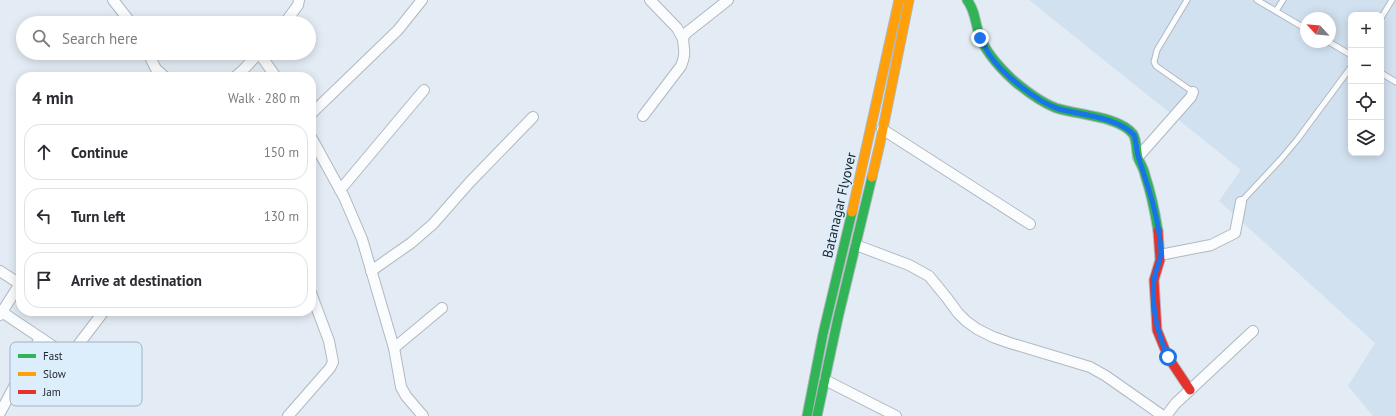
<!DOCTYPE html>
<html lang="en">
<head>
<meta charset="utf-8">
<style>
	body { margin:0; font-family:"PT Sans",sans-serif; background:#f7f7f7; color:#2b2b33 }
	.controls { position:absolute; right:12px; top:12px; display:grid; overflow:hidden; border-radius:8px; box-shadow:0 2px 10px #0003 }
	.controls button { width:36px; height:36px; display:grid; place-items:center; padding:0; border:0; border-bottom:1px solid #e1e1e2; background:#fff; color:#2b2b33; font:20px sans-serif }
	.compass { position:absolute; left:1300px; top:12px; width:36px; height:36px; border-radius:50%; background:#fff; box-shadow:0 2px 10px #0003; rotate:296deg }
	.stop { position:absolute; width:12px; height:12px; margin:-9px; border:3px solid #1a73e8; border-radius:50%; background:#fff }
	.stop.end { background:#1a73e8; border-color:#fff; box-shadow:0 1px 4px #0008 }
	.list { margin:0; padding:0; list-style:none }
	h2 { display:flex; justify-content:space-between; align-items:center; height:52px; margin:0; padding:0 16px; font-size:17px }
	h2 small { font-size:13px; font-weight:400; color:#7c7c81 }
	.list li { display:grid; grid-template-columns:26px 1fr auto; gap:12px; align-items:center; box-sizing:border-box; height:56px; margin:0 8px 8px; padding:0 8px; border:1px solid #e1e1e2; border-radius:16px }
	.list b { display:block; font-size:15px; white-space:nowrap }
	.list em { font-size:13px; font-style:normal; color:#7c7c81 }
	.icon { flex:none; width:22px; height:22px; fill:none; stroke:currentColor; stroke-width:2; stroke-linecap:round; stroke-linejoin:round }
	.map { position:relative; flex:none; width:1396px; height:416px; overflow:hidden }
	.search { position:absolute; background:#fff; box-shadow:0 2px 10px #0003; left:16px; top:16px; width:300px; height:44px; display:flex; align-items:center; gap:10px; box-sizing:border-box; padding:0 14px; border-radius:22px; color:#7c7c81; font-size:15px }
	.panel { position:absolute; background:#fff; box-shadow:0 2px 10px #0003; left:16px; top:72px; width:300px; height:244px; border-radius:16px }
	.map>svg:first-child { display:block }
</style>
</head>
<body>
<div class="map">
<svg width="1396" height="416" viewBox="0 0 1396 416">
	<rect width="100%" height="100%" fill="#e3ecf5"/>
	<path fill="#d2e1f0" fill-rule="evenodd" d="M 1029,0 L 1396,0 L 1396,416 L 1373,416 L 1348,386 L 1375,343 L 1219,201 L 1241,170 ZM 1351,15 L 1381,15 L 1381,153 L 1351,153 ZM 1306,18 L 1330,18 L 1330,42 L 1306,42 Z"/>
	<g fill="none" stroke-linecap="round" stroke-linejoin="round">
		<defs>
			<g id="lane">
				<path d="M 1187,0 L 1157,50 L 1154,62 L 1156,66 L 1193,92"/>
				<path d="M 1257,0 L 1306,29"/>
				<path d="M 1276,11 L 1283,0"/>
				<path d="M 1381,18 L 1392,0"/>
				<path d="M 1329,42 L 1351,55"/>
				<path d="M 1381,73 L 1396,82"/>
				<path d="M 1241,202 L 1281,159 L 1297,140 L 1351,67"/>
			</g>
			<g id="street">
				<path d="M 113,0 L 131,23"/>
				<path d="M 650,0 L 677,28 L 683,39"/>
				<path d="M 285,23 L 298,5 L 299,0"/>
				<path d="M 148,53 L 156,69 L 165,77"/>
				<path d="M 259,53 L 276,77"/>
				<path d="M 235,77 L 243,70 L 259,53"/>
				<path d="M 311,114 L 398,30 L 422,0"/>
				<path d="M 643,116 L 681,66 C 686,54 684,51 683,39 L 685,34 L 728,0"/>
				<path d="M 882,129 L 1030,224"/>
				<path d="M 311,137 L 344,197 L 362,239 L 394,348 L 401,387 L 406,396 L 423,416"/>
				<path d="M 1138,157 L 1191,97 L 1193,92"/>
				<path d="M 340,190 L 424,90"/>
				<path d="M 856,245 L 909,265 L 929,276 L 947,298 L 958,313 L 966,321 L 977,329 L 993,337 L 1010,343 L 1090,367 L 1106,376 L 1163,416"/>
				<path d="M 1160,255 L 1211,245 L 1235,233 L 1241,202"/>
				<path d="M 0,271 L 20,284"/>
				<path d="M 371,271 L 411,243 L 433,224 L 469,183 L 533,117"/>
				<path d="M 2,312 L 69,357 L 104,311"/>
				<path d="M 0,315 L 21,282"/>
				<path d="M 394,348 L 442,308"/>
				<path d="M 825,380 L 896,416"/>
				<path d="M 0,413 L 40,338"/>
				<path d="M 288,416 L 330,368 L 333,362 L 329,341 L 311,293"/>
				<path d="M 1166,416 L 1175,404 L 1253,331"/>
			</g>
			<g id="fast">
				<path d="M 967,0 C 975,10 975,22 979,34 C 985,52 999,67 1013,80 C 1026,91 1040,102 1056,108 C 1077,115 1119,116 1133,134 C 1137,140 1136,151 1138,158 C 1140,163 1144,169 1145,175 C 1151,193 1155,212 1158,231"/>
				<path d="M 807,416 L 823,334 L 852,212"/>
				<path d="M 817,416 L 838,318 L 872,177"/>
			</g>
			<g id="slow">
				<path d="M 872,177 L 880,143 L 909,0"/>
				<path d="M 852,212 L 899,0"/>
			</g>
			<path id="jam" d="M 1158,231 L 1160,260 L 1154,280 L 1157,330 L 1168,357 L 1190,390"/>
		</defs>
		<use href="#lane" stroke="#b0b8bf" stroke-width="7"/>
		<use href="#street" stroke="#b0b8bf" stroke-width="12"/>
		<use href="#fast" stroke="#b0b8bf" stroke-width="11"/>
		<use href="#slow" stroke="#b0b8bf" stroke-width="11"/>
		<use href="#jam" stroke="#b0b8bf" stroke-width="11"/>
		<use href="#lane" stroke="#fbfcfe" stroke-width="5"/>
		<use href="#street" stroke="#fbfcfe" stroke-width="10"/>
		<use href="#fast" stroke="#30b455" stroke-width="9"/>
		<use href="#slow" stroke="#ff9f0a" stroke-width="9"/>
		<use href="#jam" stroke="#e5322d" stroke-width="9"/>
	</g>
	<g fill="none" stroke-linecap="round" stroke-linejoin="round">
		<path stroke="#1a73e8" stroke-width="5" d="M 980,38 C 983,43 986,49 989,54 C 1002,74 1037,102 1059,109 C 1082,115 1117,117 1134,135 C 1137,143 1136,151 1139,159 C 1149,189 1159,219 1161,251 C 1161,261 1155,270 1154,280 C 1151,307 1157,333 1168,357"/>
	</g>
	<g text-anchor="middle" dominant-baseline="central" stroke-width="3" stroke-linejoin="round" paint-order="stroke">
		<g font-size="14" fill="#212930" stroke="#dcedfc">
			<text transform="translate(839 205) rotate(-77)">Batanagar Flyover</text>
		</g>
	</g>
	<rect x="10" y="342" width="132" height="64" rx="6" fill="#dcedfc" stroke="#a4b2bf" stroke-width="1"/>
	<rect x="18" y="354" width="18" height="4" fill="#30b455"/>
	<rect x="18" y="372" width="18" height="4" fill="#ff9f0a"/>
	<rect x="18" y="390" width="18" height="4" fill="#e5322d"/>
	<g font-size="11" fill="#212930">
		<text x="43" y="360">Fast</text>
		<text x="43" y="378">Slow</text>
		<text x="43" y="396">Jam</text>
	</g>
</svg>
<div class="controls">
<button>+</button>
<button>−</button>
<button><svg class="icon" aria-label="locate" viewBox="0 0 24 24"><circle cx="12" cy="12" r="6"/><path d="M12 2v4M12 18v4M2 12h4M18 12h4"/></svg></button>
<button><svg class="icon" aria-label="layers" viewBox="0 0 24 24"><path d="M12 4l9 5-9 5-9-5zM3 14l9 5 9-5"/></svg></button>
</div>
<svg class="compass" viewBox="-18 -18 36 36"><path d="M0-13l5 13h-10z" fill="#e53935"/><path d="M0 13l5-13h-10z" fill="#7c7c81"/></svg>
<div class="stop" style="left:1168px;top:357px"></div>
<div class="stop end" style="left:980px;top:38px"></div>
<div class="search"><svg class="icon" aria-label="search" viewBox="0 0 24 24"><circle cx="10" cy="10" r="6"/><path d="M15 15l6 6"/></svg>Search here</div>
<section class="panel">
<h2>4 min<small>Walk · 280 m</small></h2>
<ul class="list">
<li><svg class="icon" aria-label="ahead" viewBox="0 0 24 24"><path d="M12 20V5M6 11l6-6 6 6"/></svg><div><b>Continue</b></div><em>150 m</em></li>
<li><svg class="icon" aria-label="left" viewBox="0 0 24 24"><path d="M17 20v-9H6M10 6l-5 5 5 5"/></svg><div><b>Turn left</b></div><em>130 m</em></li>
<li><svg class="icon" aria-label="arrive" viewBox="0 0 24 24"><path d="M6 21V4h12l-3 4 3 4H6"/></svg><div><b>Arrive at destination</b></div></li>
</ul>
</section>
</div>
</body>
</html>
